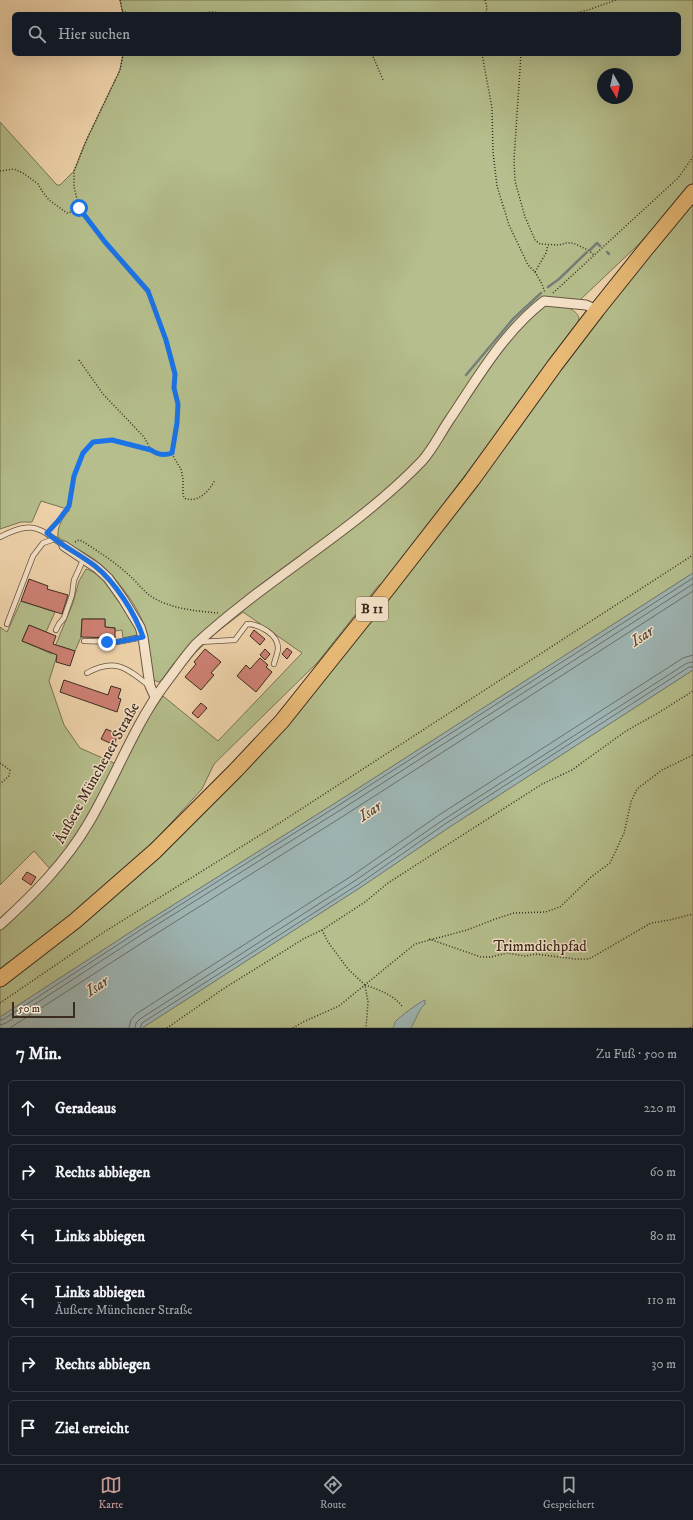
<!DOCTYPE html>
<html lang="de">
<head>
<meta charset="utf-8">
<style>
	body { margin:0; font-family:"IM FELL DW Pica",serif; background:#242831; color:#f1f3f6 }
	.compass { position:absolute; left:597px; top:68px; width:36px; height:36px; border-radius:50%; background:#171b24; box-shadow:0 4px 16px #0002; rotate:171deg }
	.scale { position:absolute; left:12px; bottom:10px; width:63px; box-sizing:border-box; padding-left:4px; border:2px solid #392b20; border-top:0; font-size:11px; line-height:14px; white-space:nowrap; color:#392b20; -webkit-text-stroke:3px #f5e2c8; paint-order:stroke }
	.stop { position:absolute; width:12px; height:12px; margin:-9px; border:3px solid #1a73e8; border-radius:50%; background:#fff }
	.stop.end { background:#1a73e8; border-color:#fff; box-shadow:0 1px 4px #0008 }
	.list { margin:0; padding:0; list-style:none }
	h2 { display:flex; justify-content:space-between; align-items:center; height:52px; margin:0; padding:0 16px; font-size:17px }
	h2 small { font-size:13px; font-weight:400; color:#9ea1a6 }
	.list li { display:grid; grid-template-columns:26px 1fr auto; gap:12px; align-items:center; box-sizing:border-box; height:56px; margin:0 8px 8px; padding:0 8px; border:1px solid #363941; border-radius:6px }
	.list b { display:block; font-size:15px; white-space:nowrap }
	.list p { margin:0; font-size:13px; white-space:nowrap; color:#9ea1a6 }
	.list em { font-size:13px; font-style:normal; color:#9ea1a6 }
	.icon { flex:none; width:22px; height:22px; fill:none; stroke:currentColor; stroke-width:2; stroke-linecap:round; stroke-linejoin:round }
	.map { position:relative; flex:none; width:693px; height:1028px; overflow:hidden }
	.search { position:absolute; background:#171b24; box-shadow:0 4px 16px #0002; left:12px; right:12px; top:12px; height:44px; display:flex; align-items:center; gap:10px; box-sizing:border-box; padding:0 14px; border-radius:6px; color:#9ea1a6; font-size:15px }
	.sheet { height:436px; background:#171b24 }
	nav { display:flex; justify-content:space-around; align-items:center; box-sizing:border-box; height:56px; border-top:1px solid #363941; background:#171b24; font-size:11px; color:#9ea1a6 }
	nav a { display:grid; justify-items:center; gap:2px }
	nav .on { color:#c59692 }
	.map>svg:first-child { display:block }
</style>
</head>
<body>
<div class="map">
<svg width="693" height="1028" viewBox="0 0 693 1028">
	<rect width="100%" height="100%" fill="#efd3ab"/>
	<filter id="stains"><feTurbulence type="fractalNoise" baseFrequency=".005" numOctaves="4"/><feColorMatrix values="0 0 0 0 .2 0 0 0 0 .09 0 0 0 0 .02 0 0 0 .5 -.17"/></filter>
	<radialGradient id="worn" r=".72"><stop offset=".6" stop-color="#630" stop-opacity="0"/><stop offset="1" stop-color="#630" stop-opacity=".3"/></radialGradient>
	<g fill="#b5be8c" stroke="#777456" fill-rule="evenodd">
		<path d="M 120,0 L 693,0 L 693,184 L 639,244 L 581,299 L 569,308 C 578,313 582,317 576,327 L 386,581 L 378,586 L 317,663 L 214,764 L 202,789 L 150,846 L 102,890 L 15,961 L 0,971 L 0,921 L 51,870 L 34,851 L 0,885 L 0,627 L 7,632 L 21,601 L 55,612 L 46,632 L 29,625 L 22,641 L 52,654 L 73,603 L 79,581 L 86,569 C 107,574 125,613 138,630 L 137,635 L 123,638 L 122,630 L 115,631 L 115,628 L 105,627 L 105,619 L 82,619 L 81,637 L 75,651 L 60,646 L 49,681 L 64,725 L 80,748 L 116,764 L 163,696 L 218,741 L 302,653 L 243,612 L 217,632 L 197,651 L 180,669 L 174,663 L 161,681 L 158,682 L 152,679 C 150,664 148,638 144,625 C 136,603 113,573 94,559 C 83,551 69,546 58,537 C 57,526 63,517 70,510 L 41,501 L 32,522 L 21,522 L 0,529 L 0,122 L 57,185 L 60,185 L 74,171 L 86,141 L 120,70 L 123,54 L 679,54 L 679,14 L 123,14 ZM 603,74 L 627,74 L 627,98 L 603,98 Z"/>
		<path d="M 693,196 L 693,573 L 337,802 L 143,924 L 0,1017 L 0,987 L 79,926 L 240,775 L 559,369 Z"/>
		<path d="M 693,670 L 693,1028 L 142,1028 L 361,887 L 448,828 Z"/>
	</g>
	<g fill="#9eb5b4" stroke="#767e79">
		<path d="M 693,573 L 693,670 L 448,828 L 361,887 L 142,1028 L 0,1028 L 0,1017 L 143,924 L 337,802 Z"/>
		<path d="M 425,1000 L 425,1004 C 418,1010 416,1020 411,1028 L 393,1028 C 394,1027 395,1022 395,1022 C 398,1018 421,1001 425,1000 Z"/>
	</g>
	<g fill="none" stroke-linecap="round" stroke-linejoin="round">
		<g stroke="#6c706a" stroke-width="1">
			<path d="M 0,1020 L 4,1019 L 145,927 L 339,805 L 693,578"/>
			<path d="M 0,1025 L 6,1023 L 147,931 L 342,809 L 693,584"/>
			<path d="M 10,1028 L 151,937 L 345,815 L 693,591"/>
			<path d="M 129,1028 L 131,1020 L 136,1014 L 353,875 L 439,815 L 683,658 L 693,655"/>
			<path d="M 135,1028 L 136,1023 L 140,1019 L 356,880 L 443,820 L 687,663 L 693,662"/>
			<path d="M 140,1028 L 142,1023 L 359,884 L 445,824 L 689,667 L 693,667"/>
		</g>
		<g stroke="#767e79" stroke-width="2.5">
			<path d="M 590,250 L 597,243 L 600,246"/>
			<path d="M 607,252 L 609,254"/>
			<path d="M 548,287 L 559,279 L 587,252"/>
			<path d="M 466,375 L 513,319 L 541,293"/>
		</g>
	</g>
	<g fill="#cf8175" stroke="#392b20">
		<path d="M 29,579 L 48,586 L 47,589 L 68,595 L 62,614 L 21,601 Z"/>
		<path d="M 82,619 L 105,619 L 105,627 L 115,628 L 115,638 L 81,637 Z"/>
		<path d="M 29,625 L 56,636 L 53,644 L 75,651 L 70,666 L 56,662 L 57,655 L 22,641 Z"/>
		<path d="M 254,630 L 265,639 L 260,645 L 250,636 Z"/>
		<path d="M 287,648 L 292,652 L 287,659 L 282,654 Z"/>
		<path d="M 205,649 L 221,662 L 211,673 L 214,675 L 201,690 L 185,677 L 196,664 L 194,662 Z"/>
		<path d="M 265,649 L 270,654 L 265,660 L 260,655 Z"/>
		<path d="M 260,658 L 268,665 L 266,667 L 272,672 L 256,692 L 237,676 L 246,665 L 250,669 Z"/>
		<path d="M 64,680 L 108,695 L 111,686 L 121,689 L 118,698 L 121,699 L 117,712 L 60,692 Z"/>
		<path d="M 201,703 L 207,708 L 198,718 L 192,713 Z"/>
		<path d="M 106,729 L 118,734 L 114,745 L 101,739 Z"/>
		<path d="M 27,872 L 36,877 L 31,885 L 22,879 Z"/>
	</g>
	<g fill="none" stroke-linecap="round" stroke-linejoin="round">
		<defs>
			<g id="service">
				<path d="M 0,537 C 32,521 37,526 64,546"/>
				<path d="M 7,624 L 33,556 L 43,543 L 55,539"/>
				<path d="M 56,630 L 59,624 L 64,618 L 72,595 L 74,580 L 84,558"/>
				<path d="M 84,641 L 117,642 L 143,637"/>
				<path d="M 199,642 L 235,640 L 247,624 C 259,624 278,634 278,648 C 278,653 275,659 274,664"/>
				<path d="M 87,673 C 114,658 126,667 148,685"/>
			</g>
			<g id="minor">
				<path d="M 64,546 L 97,568 L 108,578 L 123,599 L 140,627 L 143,637 L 150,686 L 155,697"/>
				<path d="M 0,925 C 33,895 65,863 88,824 C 115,779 133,727 165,684 C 175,671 185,656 196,644 C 267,578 355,531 422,461 C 433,449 441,432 450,419 C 478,377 504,332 544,301 L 586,305 L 597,310"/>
			</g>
			<path id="primary" d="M 0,979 L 75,921 L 155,851 L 236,770 L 282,721 L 381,597 L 472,480 L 555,365 L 597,310 L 645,250 L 693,192"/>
		</defs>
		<use href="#service" stroke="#665543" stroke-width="6"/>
		<use href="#minor" stroke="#665543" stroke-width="11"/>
		<use href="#primary" stroke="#392b20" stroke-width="17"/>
		<g stroke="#392b20" stroke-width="1.5" stroke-dasharray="1 2" stroke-linecap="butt">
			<path d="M 120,0 L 123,14"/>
			<path d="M 485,0 L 487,7 L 486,14"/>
			<path d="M 122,11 L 131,14"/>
			<path d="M 200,14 C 208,12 216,11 224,14"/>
			<path d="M 572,14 L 588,10 L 616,0"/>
			<path d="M 123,54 L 120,70 L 86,141 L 74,171 L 74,187 L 80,211 L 105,242 L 148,291 L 166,341 L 175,374 L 174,388 L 178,405 L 177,423 L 172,453 L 174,458 L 181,469 L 183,479 L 183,494 L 184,498 C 198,504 209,491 215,480"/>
			<path d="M 372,54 L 383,80"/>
			<path d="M 482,54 L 492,108 L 493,152 L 497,186 L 509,225 L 528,265 L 535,272 L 542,284 L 545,293"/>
			<path d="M 521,54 L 514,160 L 515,181 L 525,217 L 535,240 L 540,244 L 559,245 L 566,243 L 573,243 L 588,250 L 594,255"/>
			<path d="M 0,171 L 14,169 L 23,173 L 38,184 L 42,191 L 49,200 L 67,213 L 69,213 L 78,208"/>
			<path d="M 535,272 L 546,253 L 548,245"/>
			<path d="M 553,293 L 678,178 L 693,157"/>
			<path d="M 79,360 L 103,394 L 144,437 L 151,450"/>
			<path d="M 51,528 L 69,506 L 74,476 L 83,453 L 93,442 L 112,440 L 151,450 C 158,455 164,456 172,453"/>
			<path d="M 75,542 L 79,540 L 82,541 C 99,552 115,562 130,576 C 137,582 144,592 152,597 C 171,609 197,611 218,613"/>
			<path d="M 0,763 L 10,770 L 9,776 L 0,784"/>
			<path d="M 322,930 L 328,942 L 348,969 L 365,985 L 368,1002 L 366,1028"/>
			<path d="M 429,939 L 481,957 L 491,957 L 507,953 L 525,956 L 536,954 L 575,959 L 589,959 L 651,923 L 670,920 L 693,914"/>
			<path d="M 365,985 C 379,990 392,994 402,1006"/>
			<path d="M 0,1003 L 104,932 L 278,824 L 693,555"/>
			<path d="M 167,1028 L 223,989 L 305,938 L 322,930 L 365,902 L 388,883 L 542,784 L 572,770 L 626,731 L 658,713 L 693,691"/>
			<path d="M 293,1028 L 303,1022 L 339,1006 L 415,944 L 467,930 L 498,918 L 514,913 L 545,912 L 560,907 L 591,877 L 610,863 L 624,833 L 631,802 L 637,789 L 662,770 L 693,755"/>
			<path d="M 690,1028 L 693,1026"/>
		</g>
		<use href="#service" stroke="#f5e2c8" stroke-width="4.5"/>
		<use href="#minor" stroke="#f5e2c8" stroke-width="9"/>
		<use href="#primary" stroke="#e8ba76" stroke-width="15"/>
	</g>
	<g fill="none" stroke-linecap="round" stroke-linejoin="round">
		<path stroke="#1a73e8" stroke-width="5" d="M 79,208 L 105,242 L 148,291 L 166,340 L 175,374 L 174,388 L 178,404 L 177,423 L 172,453 C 164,456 158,455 151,450 L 112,440 L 93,442 L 83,453 L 74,476 L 69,506 L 58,521 L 47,533 C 62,546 79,554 95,566 C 115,582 135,613 143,637 L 117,642 L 107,642"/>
	</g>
	<g text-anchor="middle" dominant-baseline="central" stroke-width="3" stroke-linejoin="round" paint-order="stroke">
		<rect fill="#f5e2c8" stroke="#716252" stroke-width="1" x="356" y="597" width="32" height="24" rx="3"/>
		<g font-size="14" font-weight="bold" fill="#392b20">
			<text x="372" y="609">B 11</text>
		</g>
		<g font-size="15" fill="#392b20" stroke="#f5e2c8">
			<text transform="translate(97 773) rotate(-61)">Äußere Münchener Straße</text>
			<text x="540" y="946">Trimmdichpfad</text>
		</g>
		<g font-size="16" font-style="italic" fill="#524e45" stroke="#f5e2c8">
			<text transform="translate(642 636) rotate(-33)">Isar</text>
			<text transform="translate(370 811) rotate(-33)">Isar</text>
			<text transform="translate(97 986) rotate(-33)">Isar</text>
		</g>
	</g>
	<rect width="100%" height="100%" filter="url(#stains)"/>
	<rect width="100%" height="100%" fill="url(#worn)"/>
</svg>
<svg class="compass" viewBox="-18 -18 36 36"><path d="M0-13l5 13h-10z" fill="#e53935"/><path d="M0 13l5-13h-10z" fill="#9ea1a6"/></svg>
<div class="scale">50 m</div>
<div class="stop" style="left:79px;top:208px"></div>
<div class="stop end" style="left:107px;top:642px"></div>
<div class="search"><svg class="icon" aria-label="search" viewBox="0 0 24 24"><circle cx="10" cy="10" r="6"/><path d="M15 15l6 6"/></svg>Hier suchen</div>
</div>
<section class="sheet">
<h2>7 Min.<small>Zu Fuß · 500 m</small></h2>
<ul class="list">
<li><svg class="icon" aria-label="ahead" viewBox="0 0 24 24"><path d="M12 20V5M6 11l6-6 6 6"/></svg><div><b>Geradeaus</b></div><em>220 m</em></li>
<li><svg class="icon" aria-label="right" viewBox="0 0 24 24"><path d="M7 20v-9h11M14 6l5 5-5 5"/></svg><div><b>Rechts abbiegen</b></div><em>60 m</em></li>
<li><svg class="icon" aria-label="left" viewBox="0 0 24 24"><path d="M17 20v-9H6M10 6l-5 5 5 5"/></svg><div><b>Links abbiegen</b></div><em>80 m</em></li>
<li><svg class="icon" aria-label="left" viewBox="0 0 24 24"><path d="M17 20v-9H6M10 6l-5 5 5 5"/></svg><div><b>Links abbiegen</b><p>Äußere Münchener Straße</p></div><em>110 m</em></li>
<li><svg class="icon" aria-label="right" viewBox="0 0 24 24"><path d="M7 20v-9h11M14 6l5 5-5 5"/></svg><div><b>Rechts abbiegen</b></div><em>30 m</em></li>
<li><svg class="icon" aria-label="arrive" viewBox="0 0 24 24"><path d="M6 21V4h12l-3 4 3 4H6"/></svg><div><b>Ziel erreicht</b></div></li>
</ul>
</section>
<nav>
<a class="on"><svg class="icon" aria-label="map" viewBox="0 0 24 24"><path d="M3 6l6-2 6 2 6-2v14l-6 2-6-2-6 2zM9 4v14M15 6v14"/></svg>Karte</a>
<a><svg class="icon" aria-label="directions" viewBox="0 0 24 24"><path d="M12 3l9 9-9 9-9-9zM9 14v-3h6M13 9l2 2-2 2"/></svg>Route</a>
<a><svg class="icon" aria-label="saved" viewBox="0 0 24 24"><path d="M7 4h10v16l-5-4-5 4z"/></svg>Gespeichert</a>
</nav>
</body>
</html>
